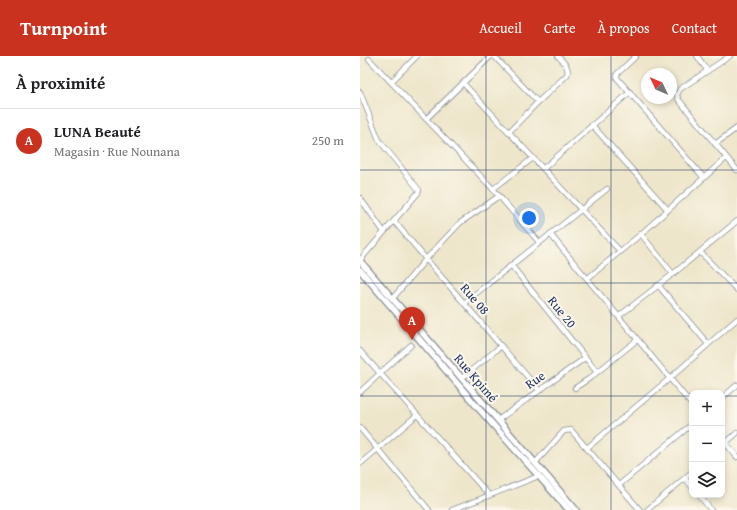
<!DOCTYPE html>
<html lang="fr">
<head>
<meta charset="utf-8">
<style>
	body { margin:0; font-family:"Gentium Book Plus",serif; background:#f2f2f2; color:#202124 }
	.controls { position:absolute; right:12px; bottom:12px; display:grid; overflow:hidden; border-radius:8px; box-shadow:0 2px 6px #0003 }
	.controls button { width:36px; height:36px; display:grid; place-items:center; padding:0; border:0; border-bottom:1px solid #e0e0e0; background:#fff; color:#202124; font:20px sans-serif }
	.compass { position:absolute; left:281px; top:12px; width:36px; height:36px; border-radius:50%; background:#fff; box-shadow:0 2px 6px #0003; rotate:314deg }
	.you { position:absolute; left:169px; top:162px; width:14px; height:14px; margin:-10px; border:3px solid #fff; border-radius:50%; background:#1a73e8; box-shadow:0 0 0 6px #1a73e833 }
	.badge { display:grid; place-items:center; width:26px; height:26px; border-radius:50%; background:#c8321e; color:#fff; font-size:13px; font-weight:700 }
	.pin { position:absolute; translate:-50% -33px; filter:drop-shadow(0 1px 2px #0008) }
	.pin::after { content:''; position:absolute; top:21px; width:14px; height:12px; background:inherit; clip-path:polygon(0 0,100% 0,50% 100%) }
	.list { margin:0; padding:0; list-style:none }
	h2 { display:flex; justify-content:space-between; align-items:center; height:52px; margin:0; padding:0 16px; font-size:17px }
	h2 small { font-size:13px; font-weight:400; color:#757577 }
	.list li { display:grid; grid-template-columns:26px 1fr auto; gap:12px; align-items:center; box-sizing:border-box; height:64px; padding:0 16px; border-top:1px solid #e0e0e0 }
	.list b { display:block; font-size:15px; white-space:nowrap }
	.list p { margin:0; font-size:13px; white-space:nowrap; color:#757577 }
	.list em { font-size:13px; font-style:normal; color:#757577 }
	.icon { flex:none; width:22px; height:22px; fill:none; stroke:currentColor; stroke-width:2; stroke-linecap:round; stroke-linejoin:round }
	.map { position:relative; flex:none; width:377px; height:454px; overflow:hidden }
	header { display:flex; align-items:center; gap:24px; box-sizing:border-box; height:56px; padding:0 20px; background:#c8321e; color:#fff }
	header strong { font-size:19px }
	nav { display:flex; gap:22px; margin-inline-start:auto; font-size:14px }
	main { display:flex }
	aside { flex:1; background:#fff }
	.map>svg:first-child { display:block }
</style>
</head>
<body>
<header>
<strong>Turnpoint</strong>
<nav><a>Accueil</a><a>Carte</a><a>À propos</a><a>Contact</a></nav>
</header>
<main>
<aside>
<h2>À proximité<small></small></h2>
<ul class="list">
<li><span class="badge">A</span><div><b>LUNA Beauté</b><p>Magasin · Rue Nounana</p></div><em>250 m</em></li>
</ul>
</aside>
<div class="map">
<svg width="377" height="454" viewBox="0 0 377 454">
	<rect width="100%" height="100%" fill="#fbf7ec"/>
	<filter id="ink" filterUnits="userSpaceOnUse"><feTurbulence type="fractalNoise" baseFrequency=".025" numOctaves="2"/><feDisplacementMap in="SourceGraphic" scale="8" xChannelSelector="R" yChannelSelector="G"/><feConvolveMatrix kernelMatrix="1 2 1 2 8 2 1 2 1" color-interpolation-filters="sRGB"/></filter>
	<filter id="wash" filterUnits="userSpaceOnUse"><feTurbulence type="fractalNoise" baseFrequency=".012" numOctaves="4" result="noise"/><feDisplacementMap in="SourceGraphic" scale="16" xChannelSelector="R" yChannelSelector="G"/><feGaussianBlur stdDeviation="0.9" result="paint"/><feColorMatrix in="noise" values="0 0 0 0 0 0 0 0 0 0 0 0 0 0 0 0 0 1.4 0 .05"/><feComposite in="paint" operator="in"/></filter>
	<g filter="url(#wash)">
		<rect width="100%" height="100%" fill="#eee6ca"/>
	</g>
	<g filter="url(#ink)">
		<g fill="none" stroke-linecap="round" stroke-linejoin="round">
			<defs>
				<g id="minor">
					<path d="M 134,0 L 178,46"/>
					<path d="M 276,0 L 257,18 L 257,22 L 344,122"/>
					<path d="M 337,0 L 347,14"/>
					<path d="M 370,0 L 320,33 L 317,39 L 318,43 L 377,114"/>
					<path d="M 9,3 L 133,133 L 179,186"/>
					<path d="M 31,26 L 57,0"/>
					<path d="M 103,27 L 260,195"/>
					<path d="M 0,36 L 19,84 L 59,134 L 58,137 L 0,204"/>
					<path d="M 66,63 L 131,0"/>
					<path d="M 232,69 L 308,154"/>
					<path d="M 149,76 L 178,46 L 207,19 C 210,11 203,6 198,0"/>
					<path d="M 355,88 L 377,72"/>
					<path d="M 184,112 L 270,36"/>
					<path d="M 133,133 L 173,102"/>
					<path d="M 0,142 L 24,176"/>
					<path d="M 34,165 L 66,203 L 179,334"/>
					<path d="M 190,178 L 332,349"/>
					<path d="M 281,178 L 313,218"/>
					<path d="M 340,196 L 377,234"/>
					<path d="M 151,209 L 237,316"/>
					<path d="M 228,222 L 281,178 L 366,102"/>
					<path d="M 298,229 L 348,288"/>
					<path d="M 33,242 L 66,203 L 100,167 L 139,140"/>
					<path d="M 104,247 L 247,133"/>
					<path d="M 259,260 L 313,218 L 377,165"/>
					<path d="M 0,295 L 129,439"/>
					<path d="M 102,322 L 141,290"/>
					<path d="M 215,332 L 230,322 L 277,284"/>
					<path d="M 0,336 L 51,289"/>
					<path d="M 362,342 L 377,329"/>
					<path d="M 138,364 L 225,302"/>
					<path d="M 0,372 L 69,454"/>
					<path d="M 362,383 L 377,401"/>
					<path d="M 362,390 L 377,377"/>
					<path d="M 227,392 L 309,323 L 377,263"/>
					<path d="M 175,407 L 204,375 L 211,374 L 280,454"/>
					<path d="M 0,408 L 57,359"/>
					<path d="M 325,422 L 332,431"/>
					<path d="M 259,429 L 332,368"/>
					<path d="M 339,439 L 351,454"/>
					<path d="M 92,454 L 179,420"/>
					<path d="M 287,454 L 332,416"/>
				</g>
				<g id="major">
					<path d="M 0,205 L 216,454"/>
					<path d="M 0,214 L 120,354 L 209,454"/>
				</g>
			</defs>
			<use href="#minor" stroke="#848a94" stroke-width="6"/>
			<use href="#major" stroke="#848a94" stroke-width="8"/>
			<use href="#minor" stroke="#fff" stroke-width="4.5"/>
			<use href="#major" stroke="#fff" stroke-width="5.5"/>
		</g>
	</g>
	<path fill="none" stroke="#1b2f5e" stroke-width="1" stroke-opacity="0.55" d="M 126,0 L 126,454M 251,0 L 251,454M 0,114 L 377,114M 0,227 L 377,227M 0,340 L 332,340M 362,340 L 377,340"/>
	<g text-anchor="middle" dominant-baseline="central" stroke-width="4" stroke-linejoin="round" paint-order="stroke">
		<g font-size="13" fill="#1b2f5e" stroke="#fbf7ec">
			<text transform="translate(115 243) rotate(49)">Rue 08</text>
			<text transform="translate(202 256) rotate(51)">Rue 20</text>
			<text transform="translate(116 322) rotate(49)">Rue Kpimé</text>
			<text transform="translate(175 324) rotate(-35)">Rue</text>
		</g>
	</g>
</svg>
<div class="controls">
<button>+</button>
<button>−</button>
<button><svg class="icon" aria-label="layers" viewBox="0 0 24 24"><path d="M12 4l9 5-9 5-9-5zM3 14l9 5 9-5"/></svg></button>
</div>
<svg class="compass" viewBox="-18 -18 36 36"><path d="M0-13l5 13h-10z" fill="#e53935"/><path d="M0 13l5-13h-10z" fill="#757577"/></svg>
<div class="you"></div>
<div class="pin badge" style="left:52px;top:284px">A</div>
</div>
</main>
</body>
</html>
